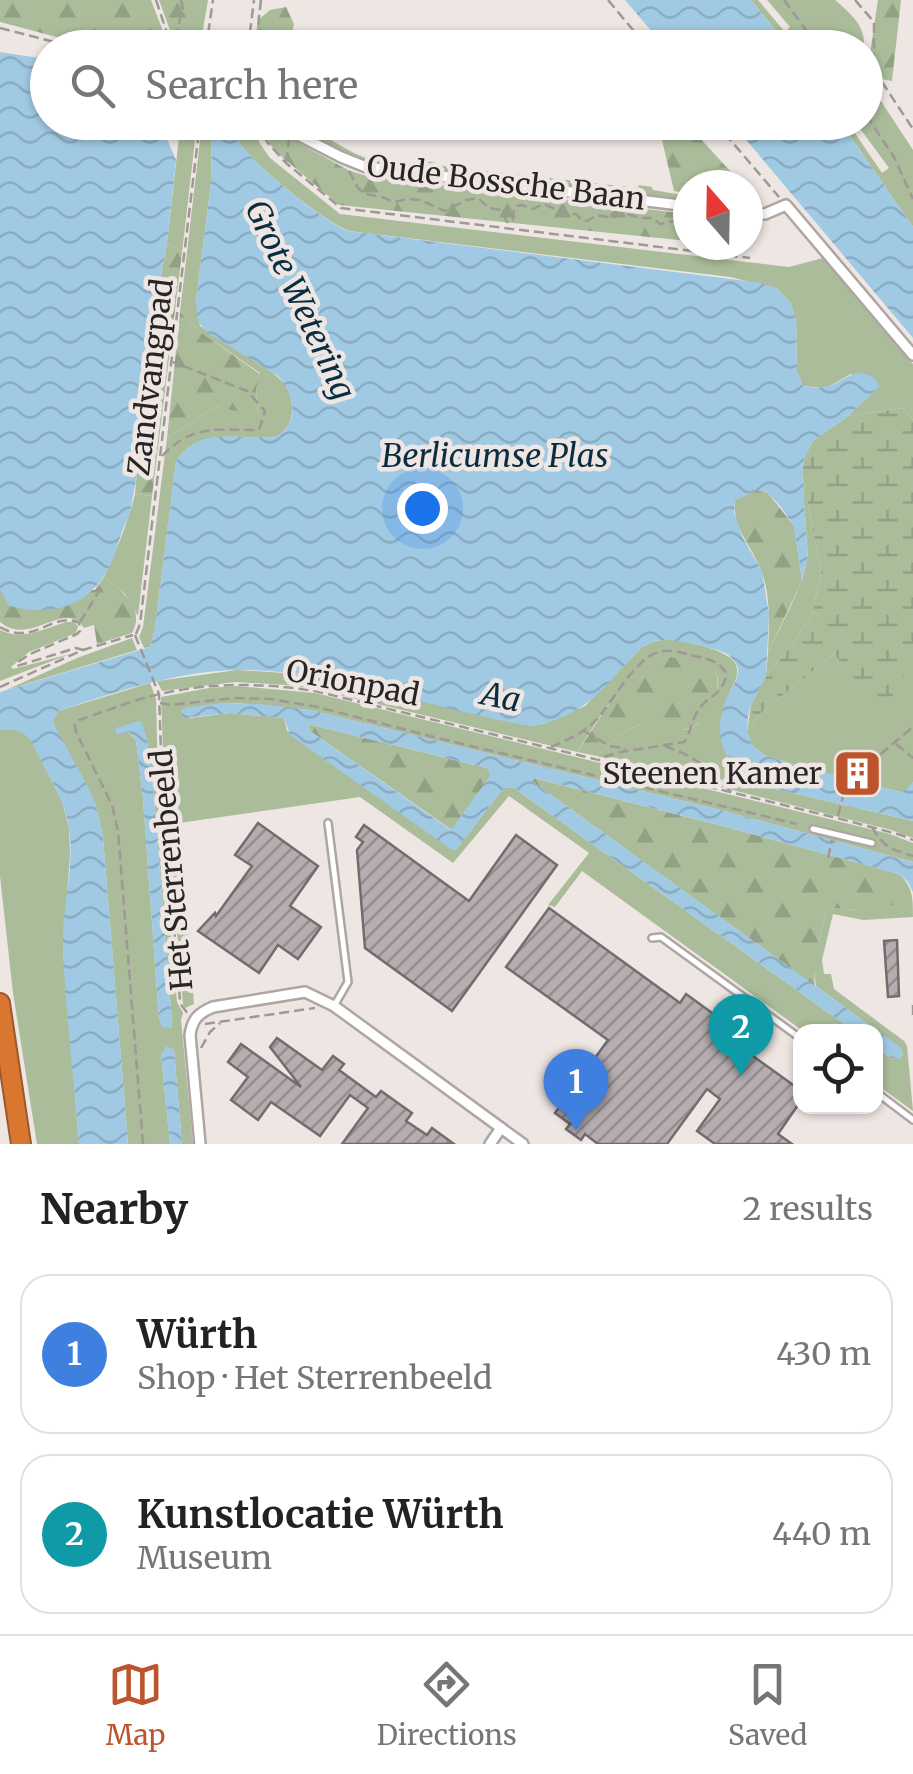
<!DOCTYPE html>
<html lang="en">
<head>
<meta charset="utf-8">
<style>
	body { margin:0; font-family:Merriweather,serif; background:#f6f6f6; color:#222 }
	.controls { position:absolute; right:30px; bottom:30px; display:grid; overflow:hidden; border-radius:20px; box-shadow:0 2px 8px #0004 }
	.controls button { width:90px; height:90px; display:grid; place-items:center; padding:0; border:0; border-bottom:2px solid #e0e0e0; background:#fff; color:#222; font:50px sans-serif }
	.compass { position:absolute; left:673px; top:170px; width:90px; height:90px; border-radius:50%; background:#fff; box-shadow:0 2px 8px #0004; rotate:340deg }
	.you { position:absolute; left:422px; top:508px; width:35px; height:35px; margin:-25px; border:8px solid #fff; border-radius:50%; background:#1a73e8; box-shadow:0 0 0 15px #1a73e833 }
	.badge { display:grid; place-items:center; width:65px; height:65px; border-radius:50%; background:#bc552d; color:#fff; font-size:32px; font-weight:700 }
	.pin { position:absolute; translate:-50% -82px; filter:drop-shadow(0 2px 5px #0008) }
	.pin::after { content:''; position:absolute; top:52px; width:35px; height:30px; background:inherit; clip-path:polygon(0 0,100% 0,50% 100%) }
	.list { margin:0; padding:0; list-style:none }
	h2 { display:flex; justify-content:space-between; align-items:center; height:130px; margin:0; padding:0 40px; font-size:42px }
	h2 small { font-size:32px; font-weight:400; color:#767676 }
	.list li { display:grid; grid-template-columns:65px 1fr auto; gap:30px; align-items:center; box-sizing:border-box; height:160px; margin:0 20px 20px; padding:0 20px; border:2px solid #e0e0e0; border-radius:30px }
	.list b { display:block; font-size:38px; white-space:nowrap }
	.list p { margin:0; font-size:32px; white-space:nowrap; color:#767676 }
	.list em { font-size:32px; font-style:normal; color:#767676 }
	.icon { flex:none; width:55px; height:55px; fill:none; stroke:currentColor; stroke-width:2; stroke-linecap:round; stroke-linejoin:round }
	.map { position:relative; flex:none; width:913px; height:1144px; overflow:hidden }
	.search { position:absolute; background:#fff; box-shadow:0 2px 8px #0004; left:30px; right:30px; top:30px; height:110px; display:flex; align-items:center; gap:25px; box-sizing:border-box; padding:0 35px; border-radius:55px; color:#767676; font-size:38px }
	.sheet { height:490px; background:#fff }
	nav { display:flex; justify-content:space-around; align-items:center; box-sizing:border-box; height:140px; border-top:2px solid #e0e0e0; background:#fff; font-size:28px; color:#767676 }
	nav a { display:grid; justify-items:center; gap:5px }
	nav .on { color:#bc552d }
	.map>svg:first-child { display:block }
</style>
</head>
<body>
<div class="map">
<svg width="913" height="1144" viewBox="0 0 913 1144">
	<defs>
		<pattern id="forest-firs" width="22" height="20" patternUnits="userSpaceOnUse" patternTransform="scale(2.5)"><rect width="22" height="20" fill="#aabc9a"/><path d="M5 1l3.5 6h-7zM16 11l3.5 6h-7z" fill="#92a185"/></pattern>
		<pattern id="wetland-marsh" width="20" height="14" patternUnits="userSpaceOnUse" patternTransform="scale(2.5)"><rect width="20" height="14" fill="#aabc9a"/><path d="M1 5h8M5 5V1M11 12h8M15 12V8" fill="none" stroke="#92a185"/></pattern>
		<pattern id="water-waves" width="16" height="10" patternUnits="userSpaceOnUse" patternTransform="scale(2.5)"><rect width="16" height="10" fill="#a0cae4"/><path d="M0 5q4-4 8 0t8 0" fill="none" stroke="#8aadc3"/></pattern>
		<pattern id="building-hatch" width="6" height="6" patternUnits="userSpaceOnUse" patternTransform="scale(2.5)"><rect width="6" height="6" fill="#b5adaf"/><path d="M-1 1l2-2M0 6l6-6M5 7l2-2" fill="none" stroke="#938d8e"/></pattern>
	</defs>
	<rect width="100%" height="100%" fill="#eee6e3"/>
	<g fill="#aabc9a" fill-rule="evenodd">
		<path d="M 751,0 L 758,0 L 785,32 L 790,27 L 767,0 L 835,0 C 850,13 866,26 864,47 L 789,47 Z"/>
		<path d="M 866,78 L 913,150 L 913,227 L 841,123 L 848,123 L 882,173 L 889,168 L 856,123 L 866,122 Z"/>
		<path d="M 193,123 L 197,123 L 182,253 L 167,243 L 179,137 L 190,139 Z"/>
		<path d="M 202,123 L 212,123 L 211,183 L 196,300 L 200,326 C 219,339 275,369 286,386 C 291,393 292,401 292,409 C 292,421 288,429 278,436 C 241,442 201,424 176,461 L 155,628 L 150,647 L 144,648 L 139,637 L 143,627 L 167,438 L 215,407 L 258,414 L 256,389 L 260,373 L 198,330 L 180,312 Z"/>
		<path d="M 232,123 L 256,123 L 259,142 L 270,158 L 340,214 L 789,267 L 823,258 L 913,364 L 913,420 L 903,408 L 848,416 L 879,387 L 851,374 L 826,388 L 803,386 L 797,371 L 796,320 L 790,302 L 776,288 L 730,277 L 349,231 C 319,218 253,165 236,138 C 233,133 233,128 232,123 Z"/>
		<path d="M 284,123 L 300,123 L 354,153 L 368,159 L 421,165 L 422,161 L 435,162 L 435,165 L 638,188 L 639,185 L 652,187 L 653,190 L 688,196 L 688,202 L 365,165 Z"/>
		<path d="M 802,472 L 821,573 L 812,615 L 788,650 L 766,676 L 768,652 L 789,610 L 802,581 L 808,557 Z"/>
		<path d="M 135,494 L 152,496 L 138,616 L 125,594 L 104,577 C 117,550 128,522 135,494 Z"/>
		<path d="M 66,622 L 74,622 L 78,626 L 76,633 L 29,652 L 11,667 L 13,669 L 70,654 L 0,681 L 0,630 C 22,641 44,629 66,622 Z"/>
		<path d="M 132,638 L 137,650 L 6,690 L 77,658 Z"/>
		<path d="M 667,639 C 684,641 730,649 736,665 C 740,676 733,685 729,694 C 707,744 729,771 775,789 L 913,821 L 913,838 L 891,830 L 597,756 C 610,745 623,728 641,725 C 675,719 690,751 713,701 C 718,689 720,684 716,671 L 641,670 L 606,707 L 577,752 L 315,689 L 286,685 L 236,682 L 162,691 L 157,681 L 237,670 L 285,673 L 327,679 L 532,726 L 546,723 L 585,706 L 642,647 L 652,642 Z"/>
		<path d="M 834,654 L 903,678 L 913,667 L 913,782 L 906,791 L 900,792 L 802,767 L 764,755 L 753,746 L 747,732 L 761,713 Z"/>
		<path d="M 150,683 L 156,698 L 158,778 L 177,1002 L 183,1013 L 181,1020 L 193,1144 L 182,1144 L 174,1050 L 161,1054 L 170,1144 L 128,1144 L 103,837 L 96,806 L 54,725 L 54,719 L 58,711 ZM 128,732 L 147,739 L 153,785 L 172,1022 L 159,1020 L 143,799 L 136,740 Z"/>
		<path d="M 236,686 L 315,693 L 890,834 L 913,843 L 913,862 L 720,810 L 310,710 L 236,703 L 185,708 L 190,718 L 230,713 L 284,718 L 287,731 L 456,850 L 502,790 L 506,787 L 514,788 L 854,1031 L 803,1031 L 582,871 L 555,907 L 548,905 L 589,853 L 509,796 L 453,863 L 360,797 L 179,823 L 194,1004 L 185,1008 L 183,1004 L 164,778 L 161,697 L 209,688 Z"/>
		<path d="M 13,728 L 23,732 L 32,742 L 62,801 L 69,827 L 70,854 L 63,951 L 79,1144 L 37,1144 L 13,993 L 0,876 L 0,730 Z"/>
		<path d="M 899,874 C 913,887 913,898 913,917 L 863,920 L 833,914 L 822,960 L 824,974 L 831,974 L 834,989 L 904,1041 L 907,1046 L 913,1111 L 876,1084 L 876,1047 L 891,1058 L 899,1059 L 903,1054 L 900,1048 L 816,986 L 814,970 L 815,954 L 827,908 L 861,910 L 895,884 Z"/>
	</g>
	<g fill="url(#forest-firs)">
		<path d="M 0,0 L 151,0 L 169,47 L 94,47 L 0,22 Z"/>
		<path d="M 159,0 L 208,0 L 200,47 L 176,47 Z"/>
		<path d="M 878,0 L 901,0 L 892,81 L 871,77 L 868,67 Z"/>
		<path d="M 286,7 L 294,24 L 289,47 L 254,47 L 258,20 L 270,10 Z"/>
		<path d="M 658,123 L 686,123 L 743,185 L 688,185 L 688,193 L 674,191 Z"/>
		<path d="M 264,124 L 348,170 L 363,175 L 688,214 L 688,241 L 339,205 L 275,151 L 269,143 Z"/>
		<path d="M 167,243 L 182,253 L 152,496 L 135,494 L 146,374 L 154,337 L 156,303 Z"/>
		<path d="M 180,312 L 198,330 L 260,374 L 256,389 L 258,415 L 215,407 L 167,438 Z"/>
		<path d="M 757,490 L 768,493 L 794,526 L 802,581 L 768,652 C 769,626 771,598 762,573 C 754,548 731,528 735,500 Z"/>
		<path d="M 104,577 C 122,591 146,609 132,633 L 97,644 L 94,625 L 84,628 C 64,598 31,648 0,622 L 0,586 L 0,589 L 95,590 Z"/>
		<path d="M 671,657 L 706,665 L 716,671 C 723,695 708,729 680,730 C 667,730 654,723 641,725 C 623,728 610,745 597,756 L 577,752 C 602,720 625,662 671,657 Z"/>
		<path d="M 308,724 L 487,768 L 491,775 L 452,830 L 310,731 Z"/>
		<path d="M 534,778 L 730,828 L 899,874 L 895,884 L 896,905 L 861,910 L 827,908 C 820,935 812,959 815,986 L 532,781 Z"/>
	</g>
	<path fill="url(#wetland-marsh)" d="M 903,408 L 913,420 L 913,667 L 903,678 L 882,713 L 834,654 L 761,713 L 747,732 L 751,705 L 766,676 L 788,650 L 812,615 L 821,573 L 802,472 L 805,455 L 814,440 L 848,416 Z"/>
	<g fill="url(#water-waves)" fill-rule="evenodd">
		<path d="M 625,0 L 751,0 L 789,47 L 665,47 Z"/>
		<path d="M 0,52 L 39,58 L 47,62 L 48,122 L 150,123 L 168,141 L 176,160 L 167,243 L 156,303 L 154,337 L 143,401 L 144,439 L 129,517 C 121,530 118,546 112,561 C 93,606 54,617 9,606 L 0,589 Z"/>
		<path d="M 212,123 L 232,123 C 233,128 233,133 236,138 C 252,164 320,219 348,231 L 755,282 L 776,288 L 790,302 L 796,320 L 797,371 L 803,386 C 811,387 821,389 828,386 C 849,380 851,366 875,378 L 879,387 L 848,416 L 814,440 L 805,455 L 802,472 L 808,557 L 802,581 L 794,526 L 780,506 L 768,493 L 757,490 L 735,500 L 734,513 L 743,538 L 762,571 L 769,614 L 766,676 L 751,705 L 748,716 L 747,732 L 753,746 L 764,755 L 802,767 L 900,792 L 906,790 L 913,782 L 913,821 L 775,789 C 732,772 708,749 726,700 C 729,692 738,681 738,671 C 738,664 731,656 725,653 C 715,648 675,639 664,640 C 655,640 649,643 642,647 C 603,686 590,715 532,726 C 509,723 486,717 464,712 C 390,694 314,669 238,670 C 176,671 116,692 58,711 L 54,719 L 54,725 L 89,789 L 96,806 L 103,837 L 128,1144 L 79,1144 C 74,1080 66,1016 63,951 C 61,910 75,869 69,828 C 66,805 54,785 43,764 C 32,742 28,726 0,730 L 0,692 L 150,647 L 155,628 L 176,461 C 201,423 240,442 278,436 C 300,422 294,393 278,376 L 208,333 C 196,323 197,314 196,300 L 211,183 Z"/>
		<path d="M 732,123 L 841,123 L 913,227 L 913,338 Z"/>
		<path d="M 221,703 L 260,704 L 310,710 L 720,810 L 913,862 L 913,892 L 908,882 L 899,874 L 730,828 L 535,778 L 532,781 L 900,1047 L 903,1054 L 899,1059 L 891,1058 L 876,1047 L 876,1032 L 854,1031 L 514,788 L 506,787 L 502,790 L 456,850 L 452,850 L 290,735 L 284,718 L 230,713 L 183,718 L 181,710 L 185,708 ZM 308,724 L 487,768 L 491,775 L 451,830 L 310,731 Z"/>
		<path d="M 139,721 L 142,723 L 147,739 L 153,785 L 172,1022 L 172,1028 L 162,1027 L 159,1020 L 143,799 L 136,740 L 129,732 L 117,734 L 115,731 L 116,728 Z"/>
		<path d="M 167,1046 L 174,1050 L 182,1144 L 170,1144 L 161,1054 Z"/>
	</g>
	<g fill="url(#building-hatch)" stroke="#736c6e" stroke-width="2.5">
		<path d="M 258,823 L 318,866 L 290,906 L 321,927 L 298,959 L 278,945 L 259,973 L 198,931 L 215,913 L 216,916 L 252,866 L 235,855 Z"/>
		<path d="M 364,825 L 469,901 L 516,835 L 557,865 L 452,1011 L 365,948 L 357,850 L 363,842 L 356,837 Z"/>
		<path d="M 549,908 L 680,1003 L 686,994 L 730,1026 L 724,1035 L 800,1090 L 800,1102 L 778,1134 L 792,1144 L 715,1144 L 697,1131 L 720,1099 L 707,1089 L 667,1144 L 598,1144 L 585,1134 L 581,1140 L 566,1129 L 570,1124 L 555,1113 L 608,1040 L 506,967 Z"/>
		<path d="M 897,940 L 899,996 L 888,997 L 884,941 Z"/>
		<path d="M 277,1038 L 322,1070 L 333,1056 L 344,1064 L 339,1070 L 376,1097 L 381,1091 L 412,1113 L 406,1121 L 427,1135 L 432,1128 L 454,1144 L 342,1144 L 368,1108 L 350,1095 L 320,1136 L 271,1102 L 258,1120 L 231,1100 L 248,1077 L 228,1062 L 241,1044 L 301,1087 L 270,1047 Z"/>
	</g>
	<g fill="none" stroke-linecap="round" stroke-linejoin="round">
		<defs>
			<g id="service">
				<path d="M 328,823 L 348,982 L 334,1006"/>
				<path d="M 813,829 L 872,843"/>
				<path d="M 652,938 L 661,937 L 800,1038"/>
				<path d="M 876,1092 L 913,1120"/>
			</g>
			<g id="minor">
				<path d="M 273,122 L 341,157 L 366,167 L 688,206"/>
				<path d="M 748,214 L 765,214 L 786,205 L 913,355"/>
				<path d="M 200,1144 L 190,1035 C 192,1020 198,1013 213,1007 L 305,992 L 334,1006 L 523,1144"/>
				<path d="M 490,1144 L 501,1128"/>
			</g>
			<path id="motorway" d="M 0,1003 L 21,1144"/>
		</defs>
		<use href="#service" stroke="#ada6a3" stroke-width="10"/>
		<use href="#minor" stroke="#ada6a3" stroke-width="14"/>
		<use href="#motorway" stroke="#9b5a2b" stroke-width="22"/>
		<g stroke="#9e9896" stroke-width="2.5" stroke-dasharray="10 5" stroke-linecap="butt">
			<path d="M 156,0 L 172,48"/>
			<path d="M 181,0 L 183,10 L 177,29 L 188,48"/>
			<path d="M 261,0 C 259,22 253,33 273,48"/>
			<path d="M 608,0 L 648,48"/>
			<path d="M 784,0 L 819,48"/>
			<path d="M 855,0 L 874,22 L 874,58 L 880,79 L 913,129"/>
			<path d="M 0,28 L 77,48"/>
			<path d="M 206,48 L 213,0"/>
			<path d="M 248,48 L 254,0"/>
			<path d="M 866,115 L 894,157 L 913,199"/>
			<path d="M 260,122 L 267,142 L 286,163 L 341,208 L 750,258"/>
			<path d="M 715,122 L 779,197"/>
			<path d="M 286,162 L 289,140"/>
			<path d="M 349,171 L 358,188 L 365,194 L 382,197 L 394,202 L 408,199 L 420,200 L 445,211 L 466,200 L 478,198 L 489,208 L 501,210 L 507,222 L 513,220 L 513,213 L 517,206 L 522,205 L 533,209 L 544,204 L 565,214 L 576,214 L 583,221 L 587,221 L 597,215 L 611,218 L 625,214 L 642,218 L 653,218 L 660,224 L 679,220 L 683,222 L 688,238"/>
			<path d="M 748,225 L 755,236 L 748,241"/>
			<path d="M 162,456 C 192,424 218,430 259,430 L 265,411 L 247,391 L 173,362"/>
			<path d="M 80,622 L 101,588"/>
			<path d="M 0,627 C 34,647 54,610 79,623 L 80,631 L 77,634 L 30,654 L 18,662 L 17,666 L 76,648 L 83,650"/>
			<path d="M 136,634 L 140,624 L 200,122"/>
			<path d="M 135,635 L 159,694 L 162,784 L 180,1000 L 182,1006 L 189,1015"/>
			<path d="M 0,687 L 83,650 L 133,635"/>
			<path d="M 160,703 L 171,705 L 235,698 L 271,699 L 317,707 L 442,739 L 797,824"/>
			<path d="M 584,731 L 610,746 L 626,749"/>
			<path d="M 896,744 L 913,758"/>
			<path d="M 665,746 C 696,758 709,766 731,792"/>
			<path d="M 551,747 C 565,741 581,734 592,724 C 613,705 634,655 663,651 C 673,650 684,653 694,656 C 708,659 718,660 727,674 C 720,699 709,693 697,712 C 691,722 691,733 684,742 L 621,752 L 599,758"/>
			<path d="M 838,816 L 853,757 L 875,759 L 913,727"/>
			<path d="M 872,827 C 884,848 891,849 913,856"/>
			<path d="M 828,858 L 832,840"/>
			<path d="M 913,1005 L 913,1019"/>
			<path d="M 205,1024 L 315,1008"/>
			<path d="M 201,1048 L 210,1032 L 220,1023"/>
			<path d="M 143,1144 L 118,831 L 112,805 L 76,732 L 75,725 L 79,720 C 106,711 133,700 160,694 C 212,682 263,683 315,691 L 837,818 L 901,835 L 913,840"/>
		</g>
		<use href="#service" stroke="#fff" stroke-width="5"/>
		<use href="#minor" stroke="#fff" stroke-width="9"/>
		<use href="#motorway" stroke="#d9762f" stroke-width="18"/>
	</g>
	<defs>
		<symbol id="building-square" viewBox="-11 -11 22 22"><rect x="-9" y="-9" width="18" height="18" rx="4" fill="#bc552d" stroke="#eee6e3"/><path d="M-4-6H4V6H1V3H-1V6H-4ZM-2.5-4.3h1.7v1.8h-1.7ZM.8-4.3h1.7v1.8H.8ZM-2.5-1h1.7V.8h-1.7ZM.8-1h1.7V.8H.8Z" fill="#fff"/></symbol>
	</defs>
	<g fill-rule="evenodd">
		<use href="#building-square" x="830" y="746" width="55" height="55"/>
	</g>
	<g text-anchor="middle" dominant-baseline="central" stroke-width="9" stroke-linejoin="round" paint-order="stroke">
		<g font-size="30" fill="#282524" stroke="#eee6e3">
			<text transform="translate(506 182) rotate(7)">Oude Bossche Baan</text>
			<text transform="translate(150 377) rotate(-83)">Zandvangpad</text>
			<text transform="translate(353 682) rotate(11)">Orionpad</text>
			<text transform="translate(171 870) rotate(-95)">Het Sterrenbeeld</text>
		</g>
		<g font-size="30" fill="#282524" stroke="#eee6e3" text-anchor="end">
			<text x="822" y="773">Steenen Kamer</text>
		</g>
		<g font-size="32" font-style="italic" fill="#0a2e41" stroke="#eee6e3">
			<text transform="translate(300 300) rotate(65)">Grote Wetering</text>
			<text x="495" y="456">Berlicumse Plas</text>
			<text transform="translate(501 697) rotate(12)">Aa</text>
		</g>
	</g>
</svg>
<div class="controls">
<button><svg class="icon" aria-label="locate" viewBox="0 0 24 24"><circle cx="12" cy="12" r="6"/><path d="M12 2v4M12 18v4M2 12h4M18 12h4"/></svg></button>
</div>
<svg class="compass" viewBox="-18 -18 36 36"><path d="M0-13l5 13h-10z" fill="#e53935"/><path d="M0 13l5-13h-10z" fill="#767676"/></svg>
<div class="you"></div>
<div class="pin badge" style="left:576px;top:1131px;background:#3f7fe0">1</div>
<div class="pin badge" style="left:741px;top:1076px;background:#0f9aa8">2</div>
<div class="search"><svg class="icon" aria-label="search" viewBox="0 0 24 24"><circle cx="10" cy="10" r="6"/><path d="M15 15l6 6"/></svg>Search here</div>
</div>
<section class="sheet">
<h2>Nearby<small>2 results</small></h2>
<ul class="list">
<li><span class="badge" style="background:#3f7fe0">1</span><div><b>Würth</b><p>Shop · Het Sterrenbeeld</p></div><em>430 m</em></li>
<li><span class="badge" style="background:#0f9aa8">2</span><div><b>Kunstlocatie Würth</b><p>Museum</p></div><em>440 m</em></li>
</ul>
</section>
<nav>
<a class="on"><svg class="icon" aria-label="map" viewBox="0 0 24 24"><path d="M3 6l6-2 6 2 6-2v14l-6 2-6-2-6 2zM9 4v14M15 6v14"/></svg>Map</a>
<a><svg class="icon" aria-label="directions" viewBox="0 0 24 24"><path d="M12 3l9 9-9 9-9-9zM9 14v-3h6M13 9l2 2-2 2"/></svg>Directions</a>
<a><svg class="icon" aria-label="saved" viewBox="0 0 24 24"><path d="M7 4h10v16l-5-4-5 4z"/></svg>Saved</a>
</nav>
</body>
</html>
